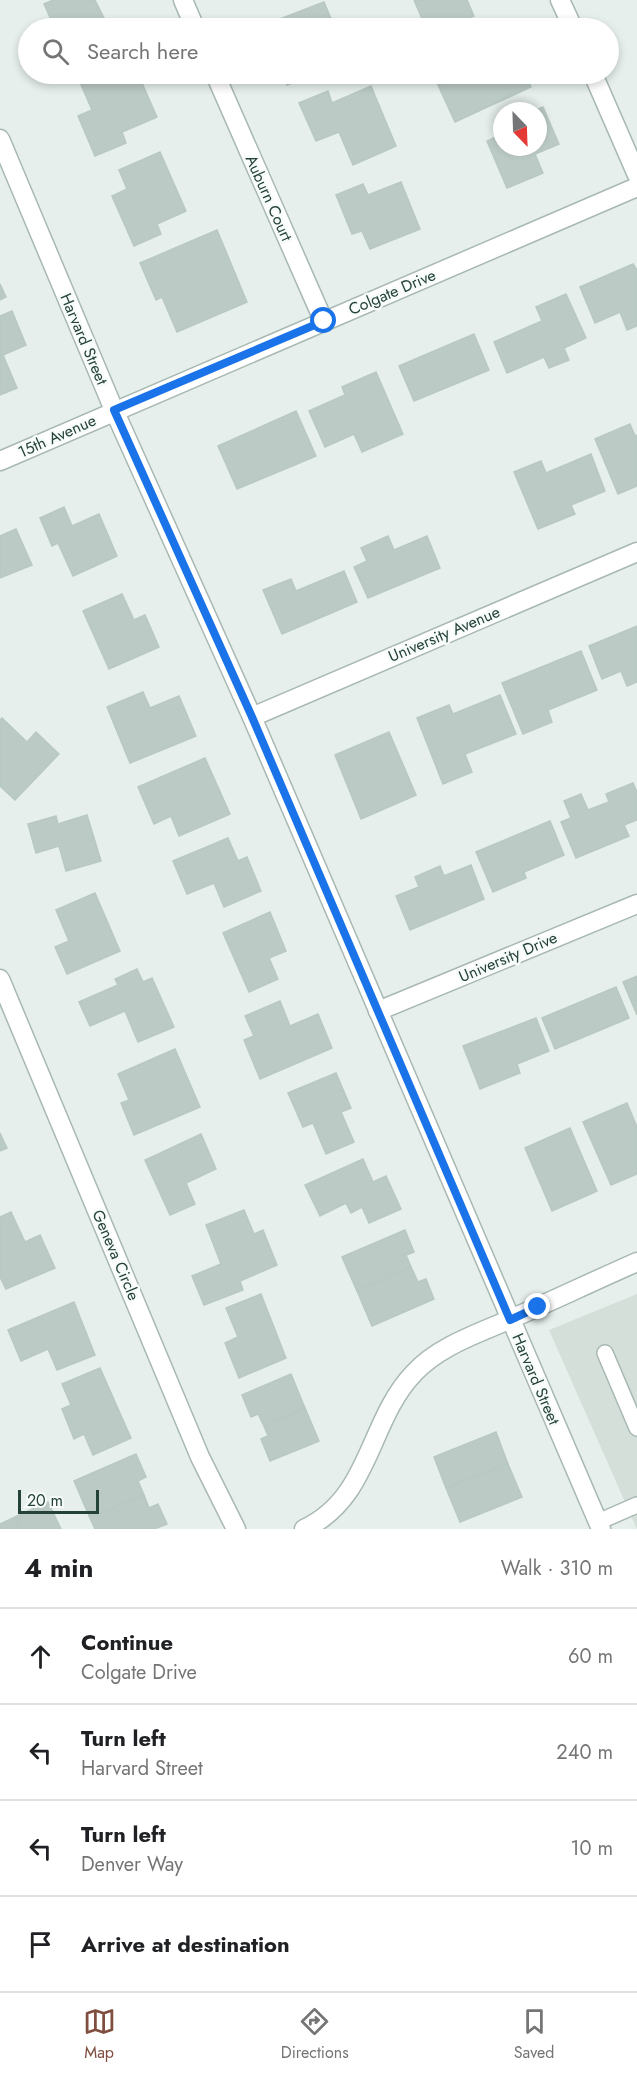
<!DOCTYPE html>
<html lang="en">
<head>
<meta charset="utf-8">
<style>
	body { margin:0; font-family:Jost,sans-serif; background:#f2f2f2; color:#202124 }
	.compass { position:absolute; left:493px; top:102px; width:54px; height:54px; border-radius:50%; background:#fff; box-shadow:0 3px 9px #0003; rotate:157deg }
	.scale { position:absolute; left:18px; bottom:15px; width:81px; box-sizing:border-box; padding-left:6px; border:3px solid #24423a; border-top:0; font-size:16px; line-height:21px; white-space:nowrap; color:#24423a; -webkit-text-stroke:4px #f7fbf9; paint-order:stroke }
	.stop { position:absolute; width:18px; height:18px; margin:-14px; border:4px solid #1a73e8; border-radius:50%; background:#fff }
	.stop.end { background:#1a73e8; border-color:#fff; box-shadow:0 2px 6px #0008 }
	.list { margin:0; padding:0; list-style:none }
	h2 { display:flex; justify-content:space-between; align-items:center; height:78px; margin:0; padding:0 24px; font-size:26px }
	h2 small { font-size:20px; font-weight:400; color:#757577 }
	.list li { display:grid; grid-template-columns:39px 1fr auto; gap:18px; align-items:center; box-sizing:border-box; height:96px; padding:0 24px; border-top:2px solid #e0e0e0 }
	.list b { display:block; font-size:22px; white-space:nowrap }
	.list p { margin:0; font-size:20px; white-space:nowrap; color:#757577 }
	.list em { font-size:20px; font-style:normal; color:#757577 }
	.icon { flex:none; width:33px; height:33px; fill:none; stroke:currentColor; stroke-width:2; stroke-linecap:round; stroke-linejoin:round }
	.map { position:relative; flex:none; width:637px; height:1529px; overflow:hidden }
	.search { position:absolute; background:#fff; box-shadow:0 3px 9px #0003; left:18px; right:18px; top:18px; height:66px; display:flex; align-items:center; gap:15px; box-sizing:border-box; padding:0 21px; border-radius:33px; color:#757577; font-size:22px }
	.sheet { height:462px; background:#fff }
	nav { display:flex; justify-content:space-around; align-items:center; box-sizing:border-box; height:84px; border-top:2px solid #e0e0e0; background:#fff; font-size:16px; color:#757577 }
	nav a { display:grid; justify-items:center; gap:3px }
	nav .on { color:#7f4e3f }
	.map>svg:first-child { display:block }
</style>
</head>
<body>
<div class="map">
<svg width="637" height="1529" viewBox="0 0 637 1529">
	<rect width="100%" height="100%" fill="#e6efeb"/>
	<path fill="#d4dfda" d="M 637,1294 L 637,1529 L 549,1330 Z"/>
	<g fill="#bbcac4" stroke="#b8c9c2" stroke-width="1.5">
		<path d="M 53,0 L 95,0 L 109,28 L 43,28 L 53,24 L 44,4 Z"/>
		<path d="M 414,0 L 467,0 L 474,16 L 444,28 L 426,28 Z"/>
		<path d="M 324,2 L 335,28 L 283,28 L 280,19 Z"/>
		<path d="M 93,74 L 138,74 L 157,117 L 122,132 L 126,143 L 95,156 L 78,116 L 92,110 L 79,80 Z"/>
		<path d="M 283,74 L 314,74 L 287,85 Z"/>
		<path d="M 433,74 L 525,74 L 531,87 L 455,122 Z"/>
		<path d="M 371,86 L 396,146 L 353,165 L 339,132 L 316,141 L 299,103 L 328,91 L 332,103 Z"/>
		<path d="M 543,107 L 559,144 L 535,154 L 543,173 L 507,188 L 487,141 L 502,134 L 502,147 L 538,147 L 538,111 L 534,111 Z"/>
		<path d="M 160,152 L 186,211 L 157,224 L 161,234 L 134,246 L 112,196 L 127,189 L 119,170 Z"/>
		<path d="M 401,182 L 420,229 L 370,249 L 362,231 L 352,234 L 336,195 L 363,184 L 368,195 Z"/>
		<path d="M 217,230 L 247,302 L 177,332 L 162,297 L 156,300 L 140,263 Z"/>
		<path d="M 633,264 L 637,270 L 637,326 L 627,330 L 620,312 L 595,323 L 580,287 Z"/>
		<path d="M 0,284 L 6,297 L 0,300 Z"/>
		<path d="M 566,294 L 586,338 L 564,348 L 569,360 L 549,368 L 544,357 L 507,373 L 494,342 L 542,321 L 536,307 Z"/>
		<path d="M 12,311 L 26,345 L 3,355 L 17,388 L 0,395 L 0,316 Z"/>
		<path d="M 474,334 L 489,370 L 414,401 L 399,366 Z"/>
		<path d="M 376,372 L 403,434 L 362,452 L 354,434 L 325,447 L 309,411 L 345,395 L 342,387 Z"/>
		<path d="M 296,411 L 316,456 L 237,489 L 218,446 Z"/>
		<path d="M 630,424 L 635,436 L 637,435 L 637,486 L 618,494 L 595,439 Z"/>
		<path d="M 591,454 L 605,491 L 571,505 L 575,514 L 538,529 L 514,472 L 541,461 L 546,473 Z"/>
		<path d="M 64,507 L 72,526 L 99,514 L 117,556 L 73,576 L 58,543 L 52,546 L 40,518 Z"/>
		<path d="M 16,529 L 32,565 L 0,578 L 0,536 Z"/>
		<path d="M 388,536 L 394,550 L 427,536 L 440,568 L 368,598 L 354,567 L 367,561 L 361,548 Z"/>
		<path d="M 344,571 L 357,602 L 282,634 L 263,590 L 291,579 L 296,591 Z"/>
		<path d="M 122,594 L 134,620 L 145,615 L 159,647 L 109,669 L 83,611 Z"/>
		<path d="M 637,626 L 637,682 L 627,686 L 621,671 L 602,679 L 589,646 Z"/>
		<path d="M 581,651 L 597,690 L 548,710 L 552,722 L 523,734 L 502,683 Z"/>
		<path d="M 143,692 L 150,708 L 179,696 L 196,736 L 130,763 L 107,707 Z"/>
		<path d="M 500,695 L 516,734 L 465,754 L 472,772 L 443,784 L 417,718 L 449,705 L 453,714 Z"/>
		<path d="M 2,718 L 27,742 L 36,732 L 59,754 L 15,800 L 0,786 L 0,720 Z"/>
		<path d="M 389,732 L 416,795 L 361,819 L 335,755 Z"/>
		<path d="M 205,758 L 230,814 L 179,836 L 171,816 L 154,824 L 138,787 Z"/>
		<path d="M 633,783 L 637,792 L 637,820 L 624,825 L 629,836 L 576,858 L 561,822 L 571,818 L 564,801 L 581,794 L 588,810 L 609,802 L 606,794 Z"/>
		<path d="M 87,815 L 101,861 L 66,871 L 59,846 L 36,853 L 28,824 L 56,816 L 58,824 Z"/>
		<path d="M 550,821 L 564,855 L 524,872 L 526,878 L 493,892 L 476,852 Z"/>
		<path d="M 228,838 L 238,861 L 247,857 L 261,891 L 224,907 L 214,883 L 187,894 L 173,861 Z"/>
		<path d="M 471,865 L 484,899 L 410,930 L 396,896 L 419,887 L 415,877 L 440,866 L 444,876 Z"/>
		<path d="M 95,893 L 120,951 L 67,974 L 55,947 L 69,941 L 56,910 Z"/>
		<path d="M 270,912 L 286,951 L 269,958 L 278,979 L 249,992 L 223,933 Z"/>
		<path d="M 137,969 L 143,982 L 152,978 L 174,1027 L 138,1042 L 125,1011 L 90,1026 L 79,1002 L 118,985 L 115,979 Z"/>
		<path d="M 637,976 L 637,1015 L 623,982 Z"/>
		<path d="M 616,987 L 629,1018 L 555,1049 L 542,1018 Z"/>
		<path d="M 280,1001 L 290,1026 L 318,1014 L 332,1048 L 260,1079 L 244,1040 L 254,1036 L 245,1016 Z"/>
		<path d="M 536,1018 L 549,1051 L 517,1064 L 520,1073 L 480,1089 L 463,1046 Z"/>
		<path d="M 175,1049 L 200,1107 L 134,1135 L 121,1103 L 129,1100 L 118,1074 Z"/>
		<path d="M 336,1073 L 351,1108 L 341,1112 L 354,1142 L 326,1154 L 313,1123 L 303,1127 L 288,1093 Z"/>
		<path d="M 627,1103 L 637,1127 L 637,1174 L 611,1185 L 583,1122 Z"/>
		<path d="M 570,1128 L 597,1191 L 552,1211 L 525,1148 Z"/>
		<path d="M 0,1133 L 7,1148 L 0,1151 Z"/>
		<path d="M 201,1134 L 216,1169 L 186,1183 L 195,1204 L 170,1215 L 145,1160 Z"/>
		<path d="M 363,1159 L 373,1182 L 386,1176 L 401,1209 L 369,1223 L 362,1207 L 351,1213 L 346,1203 L 320,1216 L 305,1185 Z"/>
		<path d="M 244,1210 L 254,1234 L 263,1230 L 277,1265 L 240,1281 L 243,1290 L 204,1305 L 192,1276 L 221,1264 L 206,1225 Z"/>
		<path d="M 11,1212 L 25,1242 L 40,1235 L 55,1268 L 6,1289 L 0,1277 L 0,1217 Z"/>
		<path d="M 405,1230 L 414,1252 L 406,1255 L 411,1267 L 357,1291 L 342,1257 Z"/>
		<path d="M 411,1267 L 418,1282 L 426,1279 L 434,1299 L 372,1326 L 357,1291 Z"/>
		<path d="M 261,1294 L 286,1358 L 239,1378 L 225,1343 L 238,1337 L 226,1308 Z"/>
		<path d="M 74,1302 L 95,1355 L 57,1370 L 48,1349 L 21,1361 L 8,1330 Z"/>
		<path d="M 100,1368 L 131,1438 L 93,1455 L 84,1434 L 74,1439 L 62,1409 L 71,1405 L 62,1384 Z"/>
		<path d="M 291,1374 L 305,1408 L 264,1426 L 258,1414 L 251,1417 L 242,1395 Z"/>
		<path d="M 305,1408 L 319,1441 L 270,1461 L 261,1439 L 268,1436 L 264,1426 Z"/>
		<path d="M 496,1432 L 508,1464 L 446,1488 L 434,1457 Z"/>
		<path d="M 136,1454 L 146,1477 L 138,1481 L 144,1495 L 90,1518 L 74,1481 Z"/>
		<path d="M 508,1464 L 522,1497 L 460,1522 L 446,1488 Z"/>
		<path d="M 144,1495 L 149,1508 L 158,1504 L 167,1524 L 154,1529 L 95,1529 L 90,1518 Z"/>
		<path d="M 48,1502 L 61,1529 L 20,1529 L 15,1517 Z"/>
		<path d="M 15,1517 L 20,1529 L 0,1529 L 0,1524 Z"/>
	</g>
	<g fill="none" stroke-linecap="round" stroke-linejoin="round">
		<defs>
			<g id="service">
				<path d="M 605,1353 L 637,1428"/>
				<path d="M 598,1522 L 637,1505"/>
			</g>
			<g id="minor">
				<path d="M 183,0 L 195,28"/>
				<path d="M 560,0 L 573,28"/>
				<path d="M 215,74 L 324,322"/>
				<path d="M 593,74 L 637,175"/>
				<path d="M 252,717 L 637,552"/>
				<path d="M 0,979 L 200,1457 L 236,1529"/>
				<path d="M 378,1011 L 637,904"/>
				<path d="M 304,1529 C 371,1498 368,1421 414,1373 C 440,1345 480,1333 513,1318 C 554,1300 596,1280 637,1262"/>
			</g>
			<g id="tertiary">
				<path d="M 0,139 L 114,410 L 252,717 L 601,1529"/>
				<path d="M 0,461 L 637,187"/>
			</g>
		</defs>
		<use href="#service" stroke="#a8b8b2" stroke-width="18"/>
		<use href="#minor" stroke="#a8b8b2" stroke-width="21"/>
		<use href="#tertiary" stroke="#a8b8b2" stroke-width="21"/>
		<use href="#service" stroke="#fff" stroke-width="15"/>
		<use href="#minor" stroke="#fff" stroke-width="18"/>
		<use href="#tertiary" stroke="#fff" stroke-width="18"/>
	</g>
	<g fill="none" stroke-linecap="round" stroke-linejoin="round">
		<path stroke="#1a73e8" stroke-width="8" d="M 324,321 L 114,410 L 252,717 L 510,1320 L 538,1307"/>
	</g>
	<g text-anchor="middle" dominant-baseline="central" stroke-width="5" stroke-linejoin="round" paint-order="stroke">
		<g font-size="16" fill="#24423a" stroke="#f7fbf9">
			<text transform="translate(269 198) rotate(66)">Auburn Court</text>
			<text transform="translate(392 292) rotate(-23)">Colgate Drive</text>
			<text transform="translate(84 339) rotate(67)">Harvard Street</text>
			<text transform="translate(57 436) rotate(-24)">15th Avenue</text>
			<text transform="translate(444 634) rotate(-23)">University Avenue</text>
			<text transform="translate(508 957) rotate(-23)">University Drive</text>
			<text transform="translate(116 1255) rotate(67)">Geneva Circle</text>
			<text transform="translate(536 1379) rotate(67)">Harvard Street</text>
		</g>
	</g>
</svg>
<svg class="compass" viewBox="-18 -18 36 36"><path d="M0-13l5 13h-10z" fill="#e53935"/><path d="M0 13l5-13h-10z" fill="#757577"/></svg>
<div class="scale">20 m</div>
<div class="stop" style="left:324px;top:321px"></div>
<div class="stop end" style="left:538px;top:1307px"></div>
<div class="search"><svg class="icon" aria-label="search" viewBox="0 0 24 24"><circle cx="10" cy="10" r="6"/><path d="M15 15l6 6"/></svg>Search here</div>
</div>
<section class="sheet">
<h2>4 min<small>Walk · 310 m</small></h2>
<ul class="list">
<li><svg class="icon" aria-label="ahead" viewBox="0 0 24 24"><path d="M12 20V5M6 11l6-6 6 6"/></svg><div><b>Continue</b><p>Colgate Drive</p></div><em>60 m</em></li>
<li><svg class="icon" aria-label="left" viewBox="0 0 24 24"><path d="M17 20v-9H6M10 6l-5 5 5 5"/></svg><div><b>Turn left</b><p>Harvard Street</p></div><em>240 m</em></li>
<li><svg class="icon" aria-label="left" viewBox="0 0 24 24"><path d="M17 20v-9H6M10 6l-5 5 5 5"/></svg><div><b>Turn left</b><p>Denver Way</p></div><em>10 m</em></li>
<li><svg class="icon" aria-label="arrive" viewBox="0 0 24 24"><path d="M6 21V4h12l-3 4 3 4H6"/></svg><div><b>Arrive at destination</b></div></li>
</ul>
</section>
<nav>
<a class="on"><svg class="icon" aria-label="map" viewBox="0 0 24 24"><path d="M3 6l6-2 6 2 6-2v14l-6 2-6-2-6 2zM9 4v14M15 6v14"/></svg>Map</a>
<a><svg class="icon" aria-label="directions" viewBox="0 0 24 24"><path d="M12 3l9 9-9 9-9-9zM9 14v-3h6M13 9l2 2-2 2"/></svg>Directions</a>
<a><svg class="icon" aria-label="saved" viewBox="0 0 24 24"><path d="M7 4h10v16l-5-4-5 4z"/></svg>Saved</a>
</nav>
</body>
</html>
